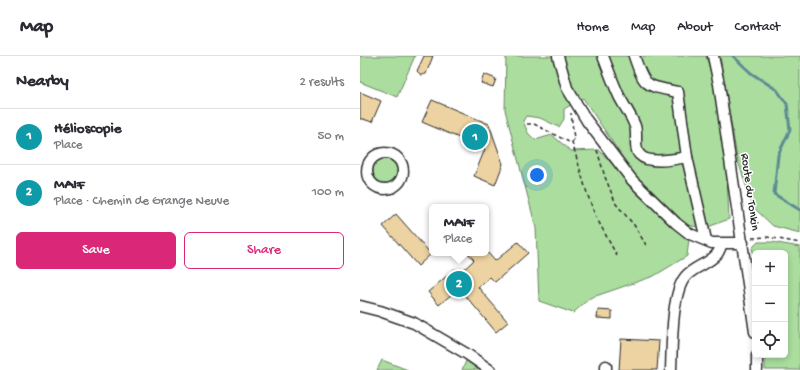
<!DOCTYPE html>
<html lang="en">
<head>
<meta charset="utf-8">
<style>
	body { margin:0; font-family:"Gochi Hand",sans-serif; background:#f7f7f7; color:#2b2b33 }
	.controls { position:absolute; right:12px; bottom:12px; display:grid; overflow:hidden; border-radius:6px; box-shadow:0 2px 6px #0003 }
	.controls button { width:36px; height:36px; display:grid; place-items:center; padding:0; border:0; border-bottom:1px solid #e1e1e2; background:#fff; color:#2b2b33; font:20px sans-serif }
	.you { position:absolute; left:177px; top:119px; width:14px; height:14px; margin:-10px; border:3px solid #fff; border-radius:50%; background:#1a73e8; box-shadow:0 0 0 6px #1a73e833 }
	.badge { display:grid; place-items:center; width:26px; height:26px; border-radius:50%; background:#db2777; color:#fff; font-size:13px; font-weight:700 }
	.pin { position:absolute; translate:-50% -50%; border:2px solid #fff; box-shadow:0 1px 4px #0006 }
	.popup { position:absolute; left:69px; top:148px; width:60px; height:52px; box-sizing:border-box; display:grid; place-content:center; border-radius:6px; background:#fff; filter:drop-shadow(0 1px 3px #0005); font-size:13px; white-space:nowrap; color:#7c7c81 }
	.popup b { font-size:15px; color:#2b2b33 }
	.popup::after { content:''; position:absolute; left:50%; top:100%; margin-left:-8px; border:8px solid transparent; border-top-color:#fff }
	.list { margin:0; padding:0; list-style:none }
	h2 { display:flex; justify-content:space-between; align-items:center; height:52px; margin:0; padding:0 16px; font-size:17px }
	h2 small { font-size:13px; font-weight:400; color:#7c7c81 }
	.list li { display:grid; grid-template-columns:26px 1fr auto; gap:12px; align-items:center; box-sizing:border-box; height:56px; padding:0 16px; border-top:1px solid #e1e1e2 }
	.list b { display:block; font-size:15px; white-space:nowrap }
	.list p { margin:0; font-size:13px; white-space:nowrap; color:#7c7c81 }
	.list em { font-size:13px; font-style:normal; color:#7c7c81 }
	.actions { display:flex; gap:8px; padding:12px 16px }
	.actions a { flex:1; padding:9px 0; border:1px solid #db2777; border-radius:6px; text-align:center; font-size:14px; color:#db2777 }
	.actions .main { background:#db2777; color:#fff }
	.icon { flex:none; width:22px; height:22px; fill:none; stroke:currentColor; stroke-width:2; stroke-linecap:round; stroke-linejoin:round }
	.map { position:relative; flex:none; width:440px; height:314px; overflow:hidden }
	header { display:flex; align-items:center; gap:24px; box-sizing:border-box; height:56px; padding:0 20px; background:#fff; border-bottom:1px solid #e1e1e2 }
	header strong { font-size:19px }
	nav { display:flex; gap:22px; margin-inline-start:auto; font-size:14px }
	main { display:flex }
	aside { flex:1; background:#fff }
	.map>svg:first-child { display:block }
</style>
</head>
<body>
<header>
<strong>Map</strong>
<nav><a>Home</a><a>Map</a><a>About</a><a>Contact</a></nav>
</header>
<main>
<aside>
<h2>Nearby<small>2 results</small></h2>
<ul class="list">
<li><span class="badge" style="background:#0f9aa8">1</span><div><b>Hélioscopie</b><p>Place</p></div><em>50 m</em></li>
<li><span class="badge" style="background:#0f9aa8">2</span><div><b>MAIF</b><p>Place · Chemin de Grange Neuve</p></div><em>100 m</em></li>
</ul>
<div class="actions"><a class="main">Save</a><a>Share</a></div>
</aside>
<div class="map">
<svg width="440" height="314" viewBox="0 0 440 314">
	<rect width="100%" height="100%" fill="#fff"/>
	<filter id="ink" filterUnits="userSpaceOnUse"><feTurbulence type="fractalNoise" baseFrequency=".025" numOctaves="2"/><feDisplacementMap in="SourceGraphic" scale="8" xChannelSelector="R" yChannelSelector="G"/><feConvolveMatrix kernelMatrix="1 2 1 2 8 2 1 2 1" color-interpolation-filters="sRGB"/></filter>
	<g filter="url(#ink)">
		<g fill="#aadd9e" stroke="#6a8464">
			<path d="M 0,0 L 55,0 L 37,41 L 0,26 Z"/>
			<path d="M 146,0 L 346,0 L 354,25 L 367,122 L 369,163 L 348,171 L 329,170 L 319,163 L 275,120 L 223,42 L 204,53 L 204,63 L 199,71 L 180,62 L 166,60 L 163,65 L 168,77 L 175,84 L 192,79 L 211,95 L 239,94 L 280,137 L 329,183 L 327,200 L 294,220 L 230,242 L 213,257 L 179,245 L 176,172 L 145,54 Z"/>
			<path d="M 360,0 L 440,0 L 440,177 L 413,170 L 393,151 L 377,102 Z"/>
			<circle cx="25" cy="115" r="12"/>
			<path d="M 398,186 L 412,186 L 440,191 L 440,314 L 405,314 L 405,299 L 425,299 L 425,197 L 395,197 L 395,207 L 392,192 Z"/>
			<path d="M 107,303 L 121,314 L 102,314 Z"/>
			<path d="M 22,304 L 48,314 L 17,314 Z"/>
		</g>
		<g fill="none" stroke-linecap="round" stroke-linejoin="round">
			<path stroke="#5c8c94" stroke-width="3" d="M 373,0 L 391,17 L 417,34 L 427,48 L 430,74 L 418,99 L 414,138 L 440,154"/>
		</g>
		<g fill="#edd3a2" stroke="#2b2b2b">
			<path d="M 64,0 L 73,0 L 66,18 L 61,19 L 57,15 Z"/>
			<path d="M 124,18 L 136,23 L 133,31 L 121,27 Z"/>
			<path d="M 0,36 L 21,45 L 12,66 L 3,63 L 0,63 Z"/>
			<path d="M 72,44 L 129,68 L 143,108 L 135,129 L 114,120 L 125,93 L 62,66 Z"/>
			<path d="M 36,158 L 71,198 L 58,210 L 23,170 Z"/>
			<path d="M 158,186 L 168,197 L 135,226 L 130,221 L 118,231 L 148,266 L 136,276 L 99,232 L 79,249 L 68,236 L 95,213 L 99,218 L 114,204 L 108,197 L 128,197 L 135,205 Z"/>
			<path d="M 238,254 L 252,255 L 252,263 L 237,262 Z"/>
			<path d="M 261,283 L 299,285 L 297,314 L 259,314 Z"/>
		</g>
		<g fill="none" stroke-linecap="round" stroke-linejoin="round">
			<defs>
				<g id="minor">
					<path d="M 198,0 L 207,32 L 227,65 L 272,124 L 316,167 L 330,178 L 352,187 L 383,187"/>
					<path d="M 243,0 C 248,13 253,27 259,40 C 264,50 271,59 275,70 C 278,78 273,93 280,99 C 289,109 315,103 327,101"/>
					<path d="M 274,0 C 285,32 285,29 318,36 L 327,101 L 346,184"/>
					<path d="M 353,0 L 359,28 L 395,276"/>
					<circle cx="25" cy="115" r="18"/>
					<path d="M 0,250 L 20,255 L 54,267 L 107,298 L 130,314"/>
					<path d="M 397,299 L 397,314"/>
					<path d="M 246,314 L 246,310"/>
					<path d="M 311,314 C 312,292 311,236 326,220 C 334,211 348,208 356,199 C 359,197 360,191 362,188"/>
				</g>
			</defs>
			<use href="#minor" stroke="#2b2b2b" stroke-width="13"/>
			<g stroke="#2b2b2b" stroke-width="1.5" stroke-dasharray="4 3" stroke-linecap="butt">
				<path d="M 167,68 L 174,68 L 209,86 L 212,86 L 214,83 L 211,57"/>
				<path d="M 212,86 L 226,134 L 235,159 L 257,200"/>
				<path d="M 237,94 L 245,121 L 256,148 L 274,169 L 286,189"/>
				<path d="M 392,182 L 407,181 L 440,187"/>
			</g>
			<use href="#minor" stroke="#fff" stroke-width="10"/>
		</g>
	</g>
	<g text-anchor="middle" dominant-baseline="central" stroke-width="3" stroke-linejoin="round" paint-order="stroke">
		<g font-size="12" fill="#2b2b2b" stroke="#fff">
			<text transform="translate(389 136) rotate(82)">Route du Tonkin</text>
		</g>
	</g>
</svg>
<div class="controls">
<button>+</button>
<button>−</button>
<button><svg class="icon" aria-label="locate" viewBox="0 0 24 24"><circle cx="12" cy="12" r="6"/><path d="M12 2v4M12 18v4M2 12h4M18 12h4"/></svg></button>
</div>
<div class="you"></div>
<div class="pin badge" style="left:115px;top:81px;background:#0f9aa8">1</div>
<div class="pin badge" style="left:99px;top:228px;background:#0f9aa8">2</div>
<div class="popup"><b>MAIF</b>Place</div>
</div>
</main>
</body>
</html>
